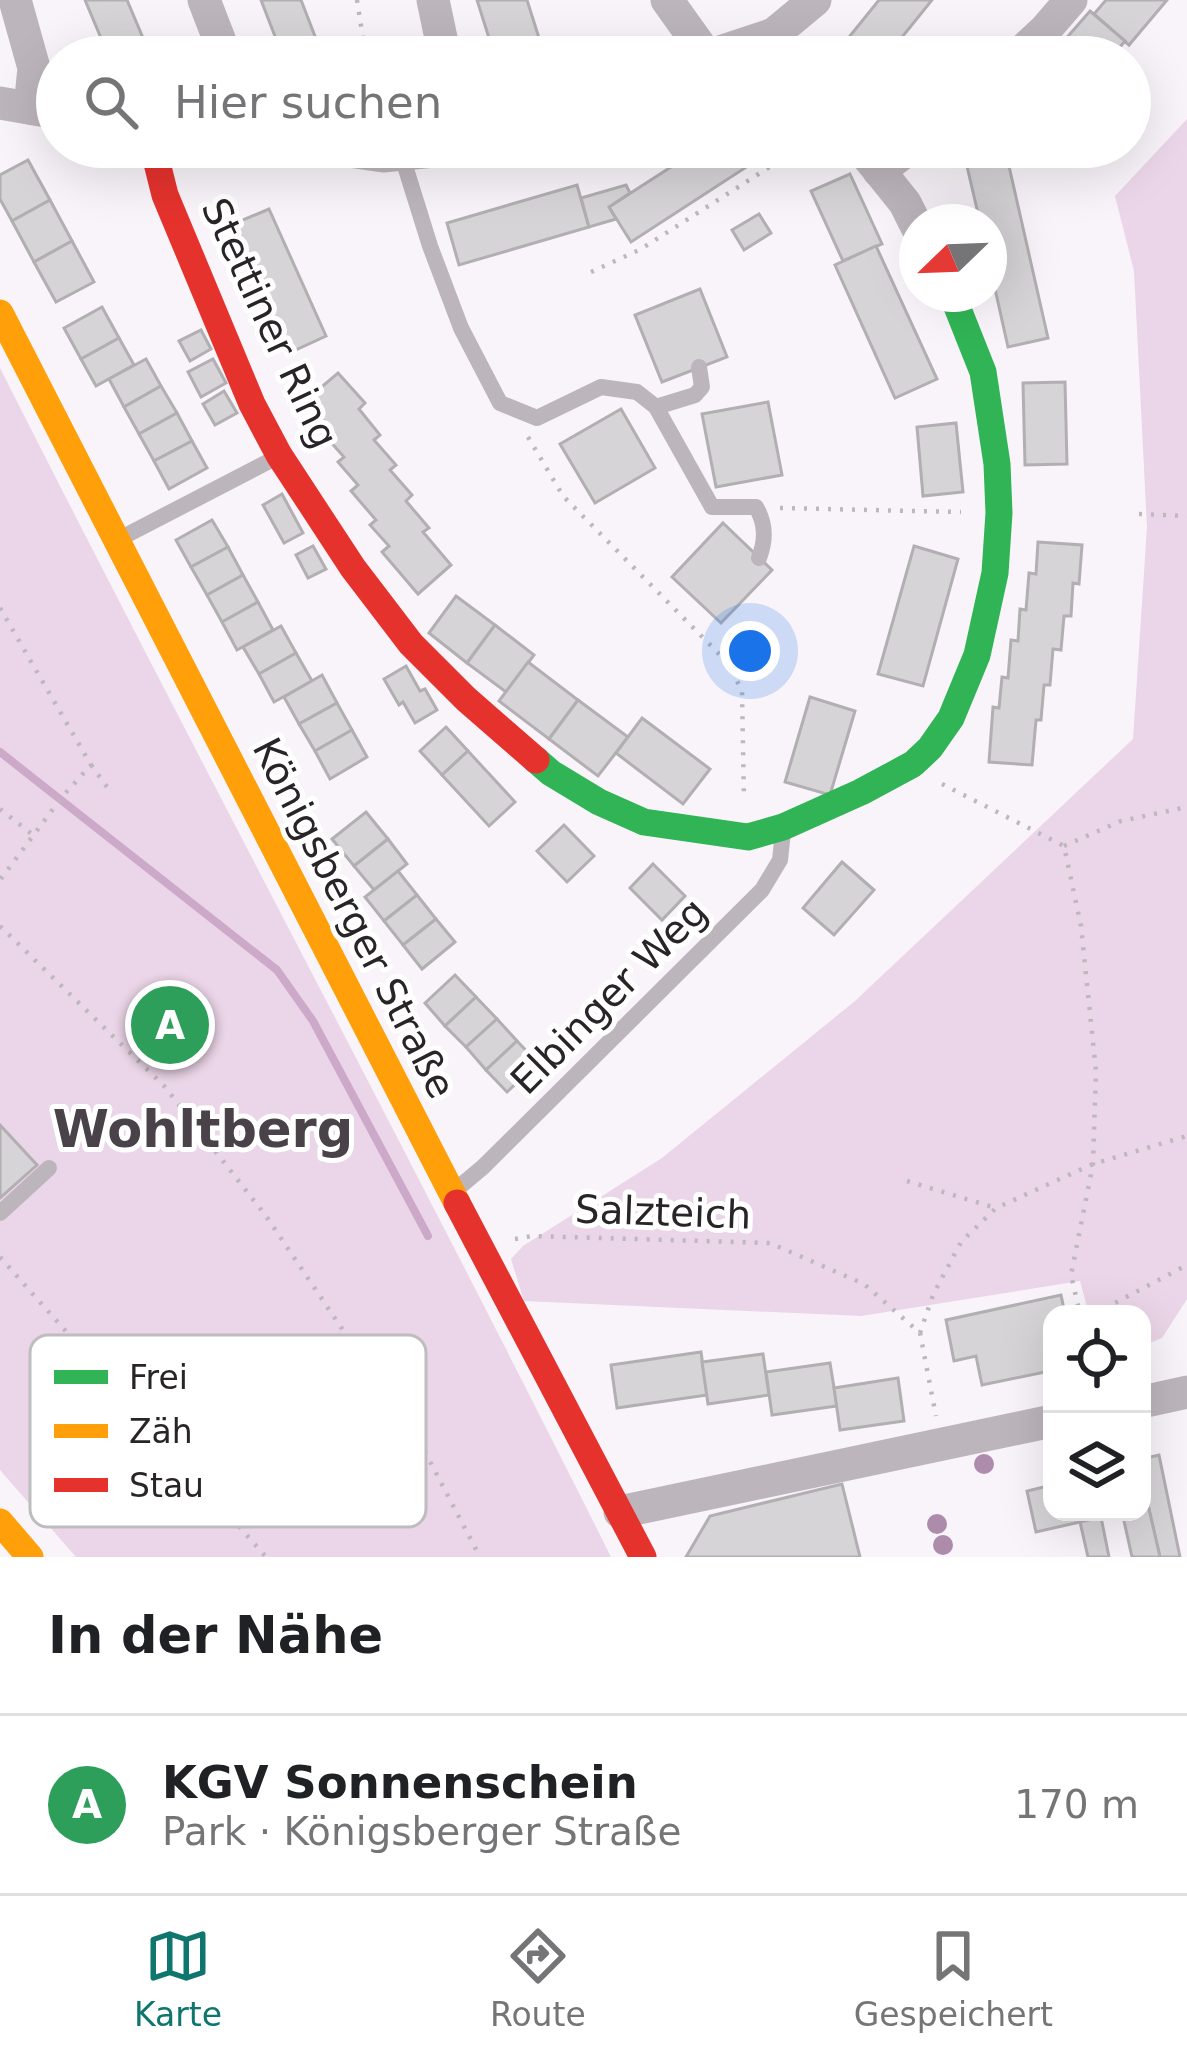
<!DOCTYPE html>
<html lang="de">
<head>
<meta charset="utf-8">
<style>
	body { margin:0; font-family:"DejaVu Sans",sans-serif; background:#f6f6f6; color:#202124 }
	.controls { position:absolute; right:36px; bottom:36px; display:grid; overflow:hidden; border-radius:24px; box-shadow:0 12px 48px #0002 }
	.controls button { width:108px; height:108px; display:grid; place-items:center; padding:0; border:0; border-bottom:3px solid #e0e0e0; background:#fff; color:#202124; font:60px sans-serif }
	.compass { position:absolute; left:899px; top:204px; width:108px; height:108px; border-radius:50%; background:#fff; box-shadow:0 12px 48px #0002; rotate:247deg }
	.you { position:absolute; left:750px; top:651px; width:42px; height:42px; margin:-30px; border:9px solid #fff; border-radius:50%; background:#1a73e8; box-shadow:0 0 0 18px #1a73e833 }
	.badge { display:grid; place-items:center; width:78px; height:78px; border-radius:50%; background:#0f766e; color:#fff; font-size:39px; font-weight:700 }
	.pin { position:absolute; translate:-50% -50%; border:6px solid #fff; box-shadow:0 3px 12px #0006 }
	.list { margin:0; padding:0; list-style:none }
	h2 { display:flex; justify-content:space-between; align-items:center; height:156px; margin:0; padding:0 48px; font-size:51px }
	h2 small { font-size:39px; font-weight:400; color:#757577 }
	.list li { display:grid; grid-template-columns:78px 1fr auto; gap:36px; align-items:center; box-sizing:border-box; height:180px; padding:0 48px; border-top:3px solid #e0e0e0 }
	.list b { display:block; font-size:45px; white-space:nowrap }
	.list p { margin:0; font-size:39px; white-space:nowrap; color:#757577 }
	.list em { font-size:39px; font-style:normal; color:#757577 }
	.icon { flex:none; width:66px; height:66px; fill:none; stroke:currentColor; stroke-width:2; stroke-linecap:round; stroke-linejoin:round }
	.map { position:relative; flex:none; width:1187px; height:1557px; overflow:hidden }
	.search { position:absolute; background:#fff; box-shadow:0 12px 48px #0002; left:36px; right:36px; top:36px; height:132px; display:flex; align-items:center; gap:30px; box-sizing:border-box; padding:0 42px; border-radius:66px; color:#757577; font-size:45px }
	.sheet { height:336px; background:#fff }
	nav { display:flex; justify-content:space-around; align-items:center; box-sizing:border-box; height:168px; border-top:3px solid #e0e0e0; background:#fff; font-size:33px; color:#757577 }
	nav a { display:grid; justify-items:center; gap:6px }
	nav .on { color:#0f766e }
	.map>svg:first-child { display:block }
</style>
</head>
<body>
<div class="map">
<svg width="1187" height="1557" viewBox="0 0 1187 1557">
	<rect width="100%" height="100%" fill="#f9f4f9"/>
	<g fill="#ebd5e8">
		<path d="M 1187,119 L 1187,1299 L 1162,1338 L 1142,1346 L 1142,1314 L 1089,1314 L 1080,1281 L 861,1316 L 524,1301 L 511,1259 L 523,1246 L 662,1158 L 855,1001 L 1133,739 L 1147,527 L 1134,271 L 1115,196 Z"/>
		<path d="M 0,368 C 201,766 412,1158 611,1557 L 76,1557 L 0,1470 Z"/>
	</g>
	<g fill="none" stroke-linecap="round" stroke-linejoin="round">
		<path stroke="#cca9c8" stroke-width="8" d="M 0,752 L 277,970 L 313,1021 L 428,1236"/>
	</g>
	<g fill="#d7d4d7" stroke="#b2afb2" stroke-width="3">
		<path d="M 85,0 L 127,0 L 151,57 L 109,57 Z"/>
		<path d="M 261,0 L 301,0 L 323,57 L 283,57 Z"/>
		<path d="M 477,0 L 527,0 L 545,57 L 495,57 Z"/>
		<path d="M 879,0 L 932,0 L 886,57 L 833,57 Z"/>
		<path d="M 1106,0 L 1167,0 L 1129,45 L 1094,14 Z"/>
		<path d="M 1090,11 L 1125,41 L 1112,57 L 1050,57 Z"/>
		<path d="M 702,147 L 777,147 L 631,242 L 609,207 Z"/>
		<path d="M 1006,153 L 1048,338 L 1008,347 L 989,262 L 989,222 L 980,222 L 966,162 Z"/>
		<path d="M 28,160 L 50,200 L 12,221 L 0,199 L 0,175 Z"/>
		<path d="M 850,174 L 882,244 L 843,261 L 811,191 Z"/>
		<path d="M 577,185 L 589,227 L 459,265 L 447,223 Z"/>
		<path d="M 626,185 L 630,193 L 609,207 L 616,219 L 589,227 L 581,198 Z"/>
		<path d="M 50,200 L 72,241 L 34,262 L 12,221 Z"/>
		<path d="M 269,209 L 326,336 L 289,353 L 231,225 Z"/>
		<path d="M 759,214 L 771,233 L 744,250 L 732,230 Z"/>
		<path d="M 72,241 L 94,282 L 56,302 L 34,262 Z"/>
		<path d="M 876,246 L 937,379 L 895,398 L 835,265 Z"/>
		<path d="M 700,289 L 727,357 L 662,382 L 635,315 Z"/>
		<path d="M 102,307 L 119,338 L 81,359 L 64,328 Z"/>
		<path d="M 201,330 L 211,349 L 190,361 L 179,341 Z"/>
		<path d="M 119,338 L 134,365 L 96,386 L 81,359 Z"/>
		<path d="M 146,359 L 161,386 L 124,407 L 109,379 Z"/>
		<path d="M 213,359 L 226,383 L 201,397 L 188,372 Z"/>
		<path d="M 338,373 L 365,403 L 359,409 L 380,435 L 374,440 L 396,465 L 390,470 L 412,495 L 406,501 L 429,528 L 423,532 L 451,565 L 418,594 L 382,552 L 389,546 L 370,525 L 376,520 L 351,491 L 358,485 L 338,462 L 344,457 L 319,429 L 326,423 L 306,400 Z"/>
		<path d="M 1065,382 L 1067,464 L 1025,465 L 1023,383 Z"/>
		<path d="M 161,386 L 177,413 L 139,434 L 124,407 Z"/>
		<path d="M 224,391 L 237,413 L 215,425 L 203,404 Z"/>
		<path d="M 768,402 L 782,475 L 716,487 L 702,414 Z"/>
		<path d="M 621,409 L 655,468 L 595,503 L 560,444 Z"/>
		<path d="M 177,413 L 192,441 L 154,461 L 139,434 Z"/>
		<path d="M 956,423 L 963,492 L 923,496 L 917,427 Z"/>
		<path d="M 192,441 L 207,468 L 169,489 L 154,461 Z"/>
		<path d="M 282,494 L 303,533 L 284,543 L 263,505 Z"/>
		<path d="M 212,520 L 228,547 L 191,567 L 176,540 Z"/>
		<path d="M 723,523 L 772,570 L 721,623 L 672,577 Z"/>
		<path d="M 1038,542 L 1082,545 L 1079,584 L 1073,583 L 1071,616 L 1064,616 L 1061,650 L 1053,649 L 1050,685 L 1044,685 L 1041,720 L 1036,720 L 1032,765 L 989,762 L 993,707 L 999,708 L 1002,677 L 1008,678 L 1011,640 L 1018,641 L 1020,609 L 1026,610 L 1029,573 L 1036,574 Z"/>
		<path d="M 313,546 L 326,569 L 308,578 L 296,555 Z"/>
		<path d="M 914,546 L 958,559 L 923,686 L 878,674 Z"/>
		<path d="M 228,547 L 243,575 L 207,595 L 191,567 Z"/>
		<path d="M 243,575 L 258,602 L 222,622 L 207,595 Z"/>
		<path d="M 456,596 L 495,625 L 467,663 L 429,633 Z"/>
		<path d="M 258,602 L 273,630 L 237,650 L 222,622 Z"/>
		<path d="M 495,625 L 534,655 L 506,692 L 467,663 Z"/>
		<path d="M 281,626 L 296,653 L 259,674 L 243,647 Z"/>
		<path d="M 296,653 L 312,681 L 274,702 L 259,674 Z"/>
		<path d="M 528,662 L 578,700 L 549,739 L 499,701 Z"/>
		<path d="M 406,666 L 420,691 L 425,689 L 437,710 L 415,723 L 403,702 L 399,705 L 384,679 Z"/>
		<path d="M 322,675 L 337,703 L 299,724 L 284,697 Z"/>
		<path d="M 810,697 L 855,711 L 830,795 L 785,782 Z"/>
		<path d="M 578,700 L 628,737 L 598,776 L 549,739 Z"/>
		<path d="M 337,703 L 352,730 L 315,751 L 299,724 Z"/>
		<path d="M 642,718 L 710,769 L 683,804 L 616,753 Z"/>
		<path d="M 446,727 L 468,751 L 442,775 L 420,751 Z"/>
		<path d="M 352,730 L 367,757 L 330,779 L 315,751 Z"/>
		<path d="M 468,751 L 515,802 L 489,826 L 442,775 Z"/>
		<path d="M 366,812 L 388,839 L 354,866 L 332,839 Z"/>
		<path d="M 564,825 L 594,856 L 567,882 L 537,851 Z"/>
		<path d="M 388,839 L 407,864 L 374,890 L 354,866 Z"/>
		<path d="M 842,862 L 874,890 L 834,935 L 803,908 Z"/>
		<path d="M 653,864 L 685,896 L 662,920 L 630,888 Z"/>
		<path d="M 398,871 L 417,895 L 384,921 L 365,897 Z"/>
		<path d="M 417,895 L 436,919 L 403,945 L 384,921 Z"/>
		<path d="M 436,919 L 455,942 L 422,969 L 403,945 Z"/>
		<path d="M 455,975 L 476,997 L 445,1026 L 425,1003 Z"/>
		<path d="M 476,997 L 497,1019 L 466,1047 L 445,1026 Z"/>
		<path d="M 497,1019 L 517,1041 L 486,1070 L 466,1047 Z"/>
		<path d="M 517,1041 L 538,1063 L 507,1092 L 486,1070 Z"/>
		<path d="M 0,1125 L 37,1165 L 0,1198 Z"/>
		<path d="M 1061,1295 L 1065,1314 L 1052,1314 L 1052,1382 L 1048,1383 L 1045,1372 L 982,1385 L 976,1356 L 954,1361 L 946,1320 Z"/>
		<path d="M 701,1352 L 707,1395 L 617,1408 L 611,1365 Z"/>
		<path d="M 763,1354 L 769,1395 L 708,1404 L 702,1362 Z"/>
		<path d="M 830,1363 L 837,1406 L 772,1415 L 766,1372 Z"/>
		<path d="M 898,1378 L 904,1421 L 840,1430 L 834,1388 Z"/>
		<path d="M 1159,1455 L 1180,1557 L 1160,1557 L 1142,1479 L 1142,1459 Z"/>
		<path d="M 1142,1479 L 1160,1557 L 1132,1557 L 1122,1512 L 1142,1512 Z"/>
		<path d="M 842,1484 L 860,1557 L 686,1557 L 710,1516 Z"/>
		<path d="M 1052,1485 L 1052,1512 L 1078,1512 L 1080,1522 L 1036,1532 L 1027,1491 Z"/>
		<path d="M 1101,1517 L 1109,1557 L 1088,1557 L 1080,1522 Z"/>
	</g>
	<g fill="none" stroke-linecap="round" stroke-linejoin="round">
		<g stroke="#bdb8bd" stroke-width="4.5" stroke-dasharray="3 9" stroke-linecap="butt">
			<path d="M 357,0 L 366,57"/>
			<path d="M 591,272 L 641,249 L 801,147"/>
			<path d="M 528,437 L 563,496 L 730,665 L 742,692 L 744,800"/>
			<path d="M 780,508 L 961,512"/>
			<path d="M 1139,514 L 1187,516"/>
			<path d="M 0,608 L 91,765 L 62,797 L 0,880"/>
			<path d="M 91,765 L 110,791"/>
			<path d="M 942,784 L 1064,846 L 1081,926 L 1096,1071 L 1093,1164 L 1071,1275 L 1080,1314"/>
			<path d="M 0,809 L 33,835"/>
			<path d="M 1064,846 L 1121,821 L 1187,807"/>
			<path d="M 0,926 L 165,1087 L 266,1216 L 357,1351"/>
			<path d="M 907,1181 L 996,1208"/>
			<path d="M 515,1239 L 532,1236 L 770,1243 L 864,1284 L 920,1333 L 936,1416"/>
			<path d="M 0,1257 L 266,1557"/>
			<path d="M 1094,1314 L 1187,1265"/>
			<path d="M 920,1333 L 933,1295 L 961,1242 L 996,1208 L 1093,1164 L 1187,1136"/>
			<path d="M 187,1468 L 357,1351 L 371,1349 L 480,1557"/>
		</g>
		<g stroke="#bdb5bc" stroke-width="16">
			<path d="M 401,153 L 430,246 L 461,328 L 500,403 L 537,418 L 601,387 L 637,392 L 656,407 L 712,507 L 756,507 C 766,524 766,540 759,558"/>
			<path d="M 656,407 L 695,395 L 702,387 L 699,367"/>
			<path d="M 121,538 L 279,456"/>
			<path d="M 452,1193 L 483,1167 L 762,890 L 780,860 L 783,832"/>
			<path d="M 0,1213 L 49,1168"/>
		</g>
		<g stroke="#bdb5bc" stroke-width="33">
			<path d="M 15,0 L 34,68 L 30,108"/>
			<path d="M 204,0 L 226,57"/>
			<path d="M 433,0 L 445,57"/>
			<path d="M 667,0 L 707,56"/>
			<path d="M 705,57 L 774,34 L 815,0"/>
			<path d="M 1016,57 L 1045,30 L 1071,0"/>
			<path d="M 0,103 L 57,113"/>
			<path d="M 321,147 L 383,156 L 475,147"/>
			<path d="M 860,147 L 905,203 L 917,227"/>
			<path d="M 879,171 L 911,147"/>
			<path d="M 1142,1402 L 1187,1392"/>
			<path d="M 620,1512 L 1052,1421"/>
		</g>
		<path stroke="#30b455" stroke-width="27" d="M 536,760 L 551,773 L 599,802 L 644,822 L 748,837 L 783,827 L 861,792 L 913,764 L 930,748 L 951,718 L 977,655 L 995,573 L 999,513 L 997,464 L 983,372 L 952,294"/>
		<g stroke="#ff9f0a" stroke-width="27">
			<path d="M 0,313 L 457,1203"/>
			<path d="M 0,1522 L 30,1557"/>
		</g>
		<g stroke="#e5322d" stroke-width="27">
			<path d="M 153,147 L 165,195 L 252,404 L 279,455 L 353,568 L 411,644 L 466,699 L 536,760"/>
			<path d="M 457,1203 L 643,1557"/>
		</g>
	</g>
	<g fill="#ad8bab">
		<circle cx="984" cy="1464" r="10"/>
		<circle cx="937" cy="1524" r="10"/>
		<circle cx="943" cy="1545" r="10"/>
	</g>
	<g text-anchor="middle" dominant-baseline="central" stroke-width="10" stroke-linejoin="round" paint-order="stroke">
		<g font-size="39" fill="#282427" stroke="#fff">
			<text transform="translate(270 323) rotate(65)">Stettiner Ring</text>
			<text transform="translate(354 918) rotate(63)">Königsberger Straße</text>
			<text transform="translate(609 996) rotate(-45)">Elbinger Weg</text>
			<text transform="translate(663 1212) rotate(2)">Salzteich</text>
		</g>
		<g font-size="51" font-weight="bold" fill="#4a4249" stroke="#fff">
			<text x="203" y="1129">Wohltberg</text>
		</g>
	</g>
	<rect x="30" y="1335" width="396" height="192" rx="18" fill="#fff" stroke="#bebdbe" stroke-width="3"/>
	<rect x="54" y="1370" width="54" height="14" fill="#30b455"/>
	<rect x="54" y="1424" width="54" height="14" fill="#ff9f0a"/>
	<rect x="54" y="1478" width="54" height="14" fill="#e5322d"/>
	<g font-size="33" fill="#282427">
		<text x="129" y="1389">Frei</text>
		<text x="129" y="1443">Zäh</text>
		<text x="129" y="1497">Stau</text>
	</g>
</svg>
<div class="controls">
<button><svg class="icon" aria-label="locate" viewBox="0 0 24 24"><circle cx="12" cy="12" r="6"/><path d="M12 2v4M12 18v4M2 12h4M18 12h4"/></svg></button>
<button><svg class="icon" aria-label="layers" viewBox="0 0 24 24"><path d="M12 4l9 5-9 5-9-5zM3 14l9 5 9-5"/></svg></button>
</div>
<svg class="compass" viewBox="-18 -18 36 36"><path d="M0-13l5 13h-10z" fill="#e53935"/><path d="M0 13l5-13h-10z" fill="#757577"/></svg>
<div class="you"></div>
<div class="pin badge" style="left:170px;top:1025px;background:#2e9e5b">A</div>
<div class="search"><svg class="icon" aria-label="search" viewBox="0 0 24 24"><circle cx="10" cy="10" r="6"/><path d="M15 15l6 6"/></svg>Hier suchen</div>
</div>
<section class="sheet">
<h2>In der Nähe<small></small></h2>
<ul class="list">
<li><span class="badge" style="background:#2e9e5b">A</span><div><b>KGV Sonnenschein</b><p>Park · Königsberger Straße</p></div><em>170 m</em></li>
</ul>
</section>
<nav>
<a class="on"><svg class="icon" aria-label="map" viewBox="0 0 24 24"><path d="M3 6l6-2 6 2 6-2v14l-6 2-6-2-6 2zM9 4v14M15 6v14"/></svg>Karte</a>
<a><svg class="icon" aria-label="directions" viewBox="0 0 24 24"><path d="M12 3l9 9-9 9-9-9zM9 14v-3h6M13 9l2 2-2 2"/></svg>Route</a>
<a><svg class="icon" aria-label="saved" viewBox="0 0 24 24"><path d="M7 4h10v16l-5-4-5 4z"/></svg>Gespeichert</a>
</nav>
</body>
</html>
